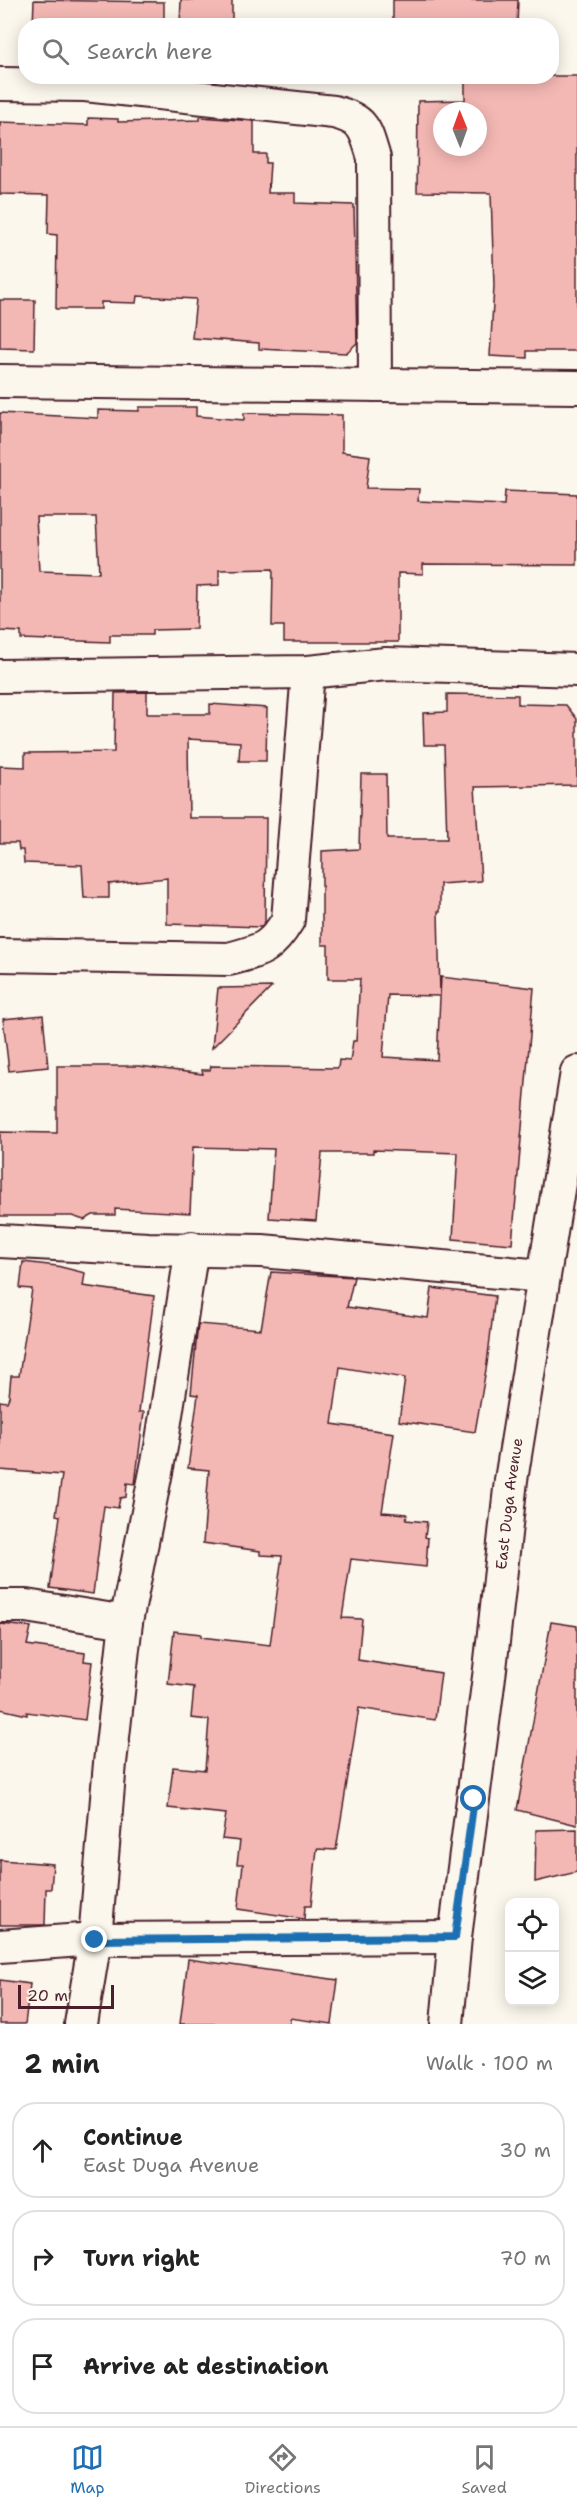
<!DOCTYPE html>
<html lang="en">
<head>
<meta charset="utf-8">
<style>
	body { margin:0; font-family:"Shantell Sans",sans-serif; background:#f2f2f2; color:#222 }
	.controls { position:absolute; right:18px; bottom:18px; display:grid; overflow:hidden; border-radius:12px; box-shadow:0 3px 15px #0003 }
	.controls button { width:54px; height:54px; display:grid; place-items:center; padding:0; border:0; border-bottom:2px solid #e0e0e0; background:#fff; color:#222; font:30px sans-serif }
	.compass { position:absolute; left:433px; top:102px; width:54px; height:54px; border-radius:50%; background:#fff; box-shadow:0 3px 15px #0003; rotate:359deg }
	.scale { position:absolute; left:18px; bottom:15px; width:96px; box-sizing:border-box; padding-left:6px; border:3px solid #4a1f2b; border-top:0; font-size:16px; line-height:21px; white-space:nowrap; color:#4a1f2b; -webkit-text-stroke:4px #fbf7ec; paint-order:stroke }
	.stop { position:absolute; width:18px; height:18px; margin:-14px; border:4px solid #1f6fb2; border-radius:50%; background:#fff }
	.stop.end { background:#1f6fb2; border-color:#fff; box-shadow:0 2px 6px #0008 }
	.list { margin:0; padding:0; list-style:none }
	h2 { display:flex; justify-content:space-between; align-items:center; height:78px; margin:0; padding:0 24px; font-size:26px }
	h2 small { font-size:20px; font-weight:400; color:#767676 }
	.list li { display:grid; grid-template-columns:39px 1fr auto; gap:18px; align-items:center; box-sizing:border-box; height:96px; margin:0 12px 12px; padding:0 12px; border:2px solid #e0e0e0; border-radius:24px }
	.list b { display:block; font-size:22px; white-space:nowrap }
	.list p { margin:0; font-size:20px; white-space:nowrap; color:#767676 }
	.list em { font-size:20px; font-style:normal; color:#767676 }
	.icon { flex:none; width:33px; height:33px; fill:none; stroke:currentColor; stroke-width:2; stroke-linecap:round; stroke-linejoin:round }
	.map { position:relative; flex:none; width:577px; height:2024px; overflow:hidden }
	.search { position:absolute; background:#fff; box-shadow:0 3px 15px #0003; left:18px; right:18px; top:18px; height:66px; display:flex; align-items:center; gap:15px; box-sizing:border-box; padding:0 21px; border-radius:24px; color:#767676; font-size:22px }
	.sheet { height:402px; background:#fff }
	nav { display:flex; justify-content:space-around; align-items:center; box-sizing:border-box; height:84px; border-top:2px solid #e0e0e0; background:#fff; font-size:16px; color:#767676 }
	nav a { display:grid; justify-items:center; gap:3px }
	nav .on { color:#1f6fb2 }
	.map>svg:first-child { display:block }
</style>
</head>
<body>
<div class="map">
<svg width="577" height="2024" viewBox="0 0 577 2024">
	<rect width="100%" height="100%" fill="#fbf7ec"/>
	<filter id="ink" filterUnits="userSpaceOnUse"><feTurbulence type="fractalNoise" baseFrequency=".0167" numOctaves="2"/><feDisplacementMap in="SourceGraphic" scale="12" xChannelSelector="R" yChannelSelector="G"/><feConvolveMatrix kernelMatrix="1 2 1 2 8 2 1 2 1" color-interpolation-filters="sRGB"/></filter>
	<g filter="url(#ink)">
		<g fill="#f4b8b4" stroke="#4a1f2b" stroke-width="1.5" fill-rule="evenodd">
			<path d="M 34,0 L 164,2 L 164,26 L 33,26 Z"/>
			<path d="M 181,0 L 232,0 L 232,26 L 180,26 Z"/>
			<path d="M 393,0 L 518,0 L 517,26 L 393,26 Z"/>
			<path d="M 465,76 L 577,76 L 577,351 L 527,351 L 527,358 L 490,356 L 494,286 L 491,193 L 417,192 L 418,101 L 465,100 ZM 442,111 L 478,111 L 478,147 L 442,147 Z"/>
			<path d="M 200,117 L 254,121 L 254,154 L 266,154 L 266,163 L 270,163 L 268,193 L 295,193 L 295,203 L 354,205 L 357,343 L 346,353 L 259,349 L 259,343 L 192,338 L 196,299 L 137,296 L 136,303 L 101,302 L 101,309 L 56,309 L 57,235 L 48,234 L 49,195 L 0,194 L 0,122 L 88,125 L 88,118 L 118,119 L 118,122 L 200,120 Z"/>
			<path d="M 0,300 L 35,300 L 34,349 L 0,348 Z"/>
			<path d="M 139,407 L 196,407 L 196,416 L 244,420 L 244,413 L 342,415 L 342,452 L 370,456 L 366,488 L 419,489 L 418,501 L 504,505 L 505,491 L 577,494 L 577,565 L 423,564 L 423,574 L 398,573 L 398,642 L 284,642 L 284,626 L 272,626 L 273,569 L 219,570 L 219,585 L 197,586 L 196,629 L 152,630 L 152,635 L 110,635 L 110,642 L 21,639 L 21,632 L 0,631 L 0,413 L 98,418 L 98,410 L 139,411 ZM 36,517 L 96,517 L 99,573 L 39,571 Z"/>
			<path d="M 147,692 L 147,714 L 210,714 L 210,704 L 267,708 L 266,761 L 239,761 L 240,742 L 188,739 L 189,818 L 266,818 L 265,922 L 261,927 L 167,924 L 167,878 L 109,884 L 109,898 L 84,898 L 82,865 L 24,863 L 23,850 L 19,850 L 18,843 L 0,843 L 0,766 L 25,767 L 25,753 L 114,752 L 115,693 Z"/>
			<path d="M 447,694 L 518,695 L 518,704 L 566,705 L 577,719 L 577,785 L 475,787 L 481,881 L 440,884 L 440,912 L 438,912 L 440,996 L 388,995 L 383,1057 L 437,1060 L 441,977 L 534,988 L 512,1244 L 453,1239 L 458,1153 L 373,1150 L 373,1153 L 322,1153 L 316,1221 L 269,1218 L 274,1149 L 193,1147 L 190,1213 L 115,1209 L 115,1215 L 93,1215 L 84,1220 L 72,1216 L 0,1216 L 0,1132 L 57,1133 L 57,1066 L 139,1066 L 203,1074 L 202,1070 L 210,1070 L 211,1066 L 338,1068 L 339,1060 L 350,1061 L 353,1041 L 356,1041 L 360,979 L 328,979 L 328,945 L 322,945 L 322,851 L 359,849 L 361,774 L 386,774 L 387,839 L 447,839 L 444,745 L 424,745 L 423,713 L 447,712 Z"/>
			<path d="M 272,987 L 212,1048 L 218,988 Z"/>
			<path d="M 43,1015 L 48,1067 L 9,1071 L 3,1019 Z"/>
			<path d="M 23,1262 L 57,1266 L 85,1273 L 83,1286 L 154,1296 L 139,1412 L 144,1412 L 135,1484 L 127,1483 L 126,1497 L 120,1498 L 118,1508 L 104,1506 L 93,1594 L 50,1588 L 60,1516 L 56,1515 L 62,1475 L 0,1470 L 0,1401 L 7,1402 L 9,1397 L 11,1376 L 19,1376 L 32,1289 L 20,1288 Z"/>
			<path d="M 271,1272 L 354,1277 L 347,1307 L 428,1318 L 432,1288 L 495,1296 L 487,1364 L 475,1432 L 399,1421 L 405,1378 L 340,1367 L 332,1424 L 394,1433 L 382,1512 L 407,1514 L 406,1520 L 427,1522 L 425,1537 L 428,1538 L 426,1567 L 351,1559 L 342,1618 L 362,1619 L 358,1660 L 441,1673 L 435,1720 L 359,1708 L 336,1850 L 317,1849 L 311,1906 L 305,1906 L 304,1919 L 238,1909 L 243,1864 L 237,1864 L 240,1841 L 222,1839 L 226,1814 L 168,1808 L 173,1767 L 205,1770 L 209,1720 L 191,1718 L 194,1687 L 168,1684 L 174,1631 L 201,1634 L 201,1637 L 270,1645 L 282,1556 L 260,1555 L 260,1551 L 203,1543 L 209,1470 L 188,1468 L 198,1395 L 191,1394 L 198,1324 L 261,1329 Z"/>
			<path d="M 551,1622 L 577,1626 L 577,1825 L 517,1810 Z"/>
			<path d="M 0,1624 L 31,1627 L 27,1645 L 85,1653 L 84,1661 L 92,1662 L 85,1720 L 27,1712 L 27,1715 L 0,1709 Z"/>
			<path d="M 577,1829 L 577,1872 L 535,1882 L 536,1830 Z"/>
			<path d="M 0,1860 L 53,1864 L 51,1889 L 46,1889 L 45,1925 L 0,1925 Z"/>
			<path d="M 188,1959 L 338,1980 L 332,2024 L 290,2018 L 290,2024 L 180,2024 Z"/>
			<path d="M 0,1980 L 30,1984 L 25,2024 L 0,2024 Z"/>
		</g>
		<g fill="none" stroke-linecap="round" stroke-linejoin="round">
			<defs>
				<g id="street">
					<path d="M 0,84 L 85,85 L 334,112 C 365,120 365,129 374,158 L 375,385"/>
					<path d="M 0,381 L 577,387"/>
					<path d="M 0,676 L 308,672 L 386,664 L 577,670"/>
					<path d="M 0,955 L 229,959 C 261,950 270,950 288,920 L 308,672"/>
					<path d="M 0,1241 L 148,1249 L 262,1251 L 543,1276"/>
					<path d="M 0,1606 L 26,1606 L 126,1622"/>
					<path d="M 0,1946 L 95,1939 L 455,1937"/>
					<path d="M 81,2024 L 95,1939 L 110,1763 L 126,1622 L 161,1447 L 192,1248"/>
					<path id="s1" d="M 447,2024 L 455,1937 L 490,1669 L 511,1480 L 577,1072"/>
				</g>
			</defs>
			<use href="#street" stroke="#4a1f2b" stroke-width="36"/>
			<use href="#street" stroke="#fbf7ec" stroke-width="32"/>
		</g>
	</g>
	<g fill="none" stroke-linecap="round" stroke-linejoin="round" filter="url(#ink)">
		<path stroke="#1f6fb2" stroke-width="8" d="M 95,1940 L 455,1937 L 474,1799"/>
	</g>
	<g text-anchor="middle" dominant-baseline="central" stroke-width="4.5" stroke-linejoin="round" paint-order="stroke">
		<g font-size="15" fill="#4a1f2b" stroke="#fbf7ec">
			<text stroke="none"><textPath href="#s1" startOffset="524">East Duga Avenue</textPath></text>
		</g>
	</g>
</svg>
<div class="controls">
<button><svg class="icon" aria-label="locate" viewBox="0 0 24 24"><circle cx="12" cy="12" r="6"/><path d="M12 2v4M12 18v4M2 12h4M18 12h4"/></svg></button>
<button><svg class="icon" aria-label="layers" viewBox="0 0 24 24"><path d="M12 4l9 5-9 5-9-5zM3 14l9 5 9-5"/></svg></button>
</div>
<svg class="compass" viewBox="-18 -18 36 36"><path d="M0-13l5 13h-10z" fill="#e53935"/><path d="M0 13l5-13h-10z" fill="#767676"/></svg>
<div class="scale">20 m</div>
<div class="stop" style="left:474px;top:1799px"></div>
<div class="stop end" style="left:95px;top:1940px"></div>
<div class="search"><svg class="icon" aria-label="search" viewBox="0 0 24 24"><circle cx="10" cy="10" r="6"/><path d="M15 15l6 6"/></svg>Search here</div>
</div>
<section class="sheet">
<h2>2 min<small>Walk · 100 m</small></h2>
<ul class="list">
<li><svg class="icon" aria-label="ahead" viewBox="0 0 24 24"><path d="M12 20V5M6 11l6-6 6 6"/></svg><div><b>Continue</b><p>East Duga Avenue</p></div><em>30 m</em></li>
<li><svg class="icon" aria-label="right" viewBox="0 0 24 24"><path d="M7 20v-9h11M14 6l5 5-5 5"/></svg><div><b>Turn right</b></div><em>70 m</em></li>
<li><svg class="icon" aria-label="arrive" viewBox="0 0 24 24"><path d="M6 21V4h12l-3 4 3 4H6"/></svg><div><b>Arrive at destination</b></div></li>
</ul>
</section>
<nav>
<a class="on"><svg class="icon" aria-label="map" viewBox="0 0 24 24"><path d="M3 6l6-2 6 2 6-2v14l-6 2-6-2-6 2zM9 4v14M15 6v14"/></svg>Map</a>
<a><svg class="icon" aria-label="directions" viewBox="0 0 24 24"><path d="M12 3l9 9-9 9-9-9zM9 14v-3h6M13 9l2 2-2 2"/></svg>Directions</a>
<a><svg class="icon" aria-label="saved" viewBox="0 0 24 24"><path d="M7 4h10v16l-5-4-5 4z"/></svg>Saved</a>
</nav>
</body>
</html>
